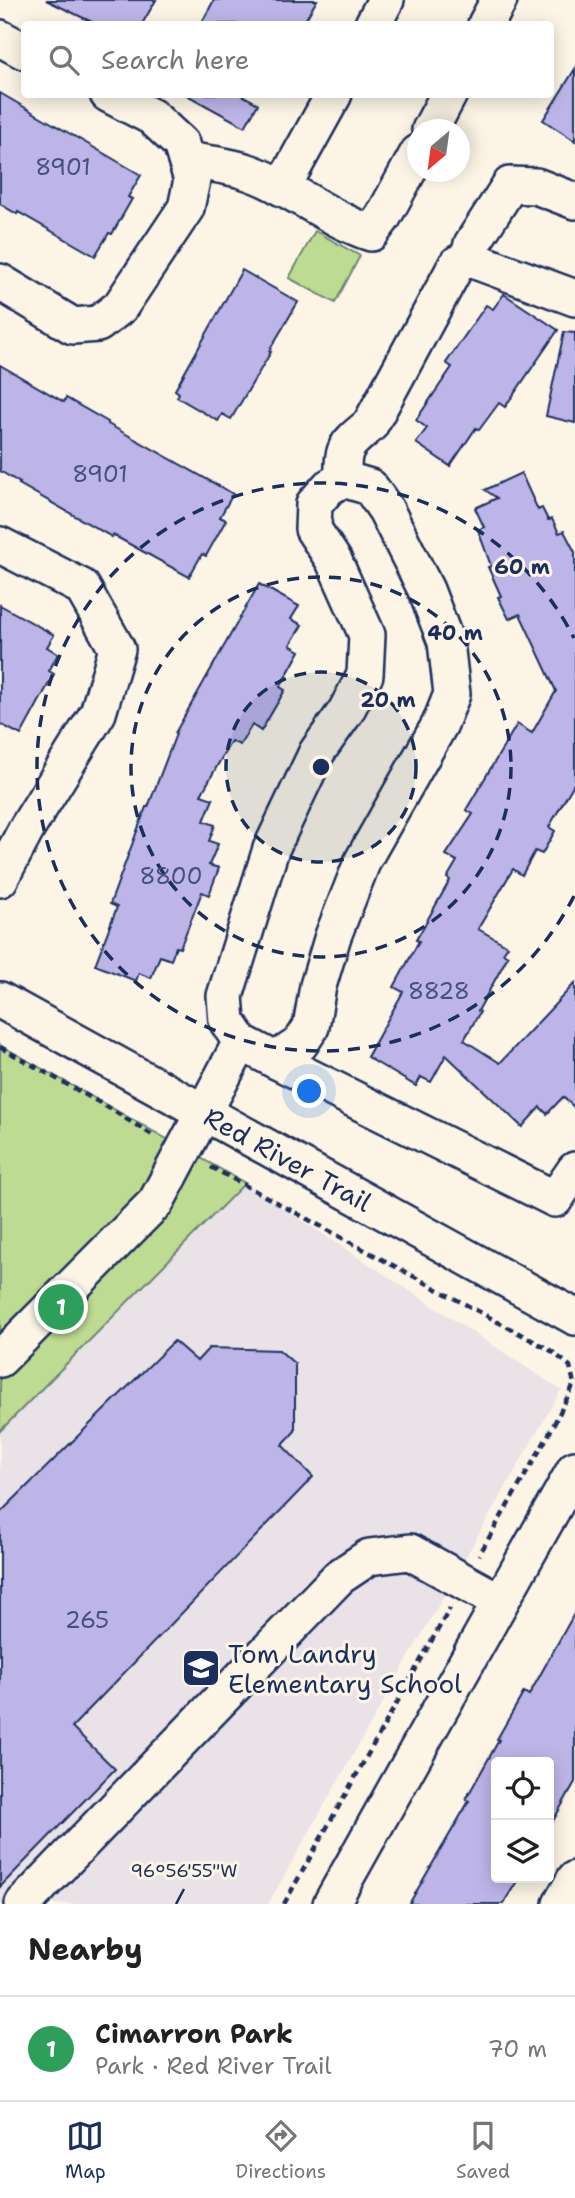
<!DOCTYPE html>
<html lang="en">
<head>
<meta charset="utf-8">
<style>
	body { margin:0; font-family:"Shantell Sans",sans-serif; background:#f6f6f6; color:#222 }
	.controls { position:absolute; right:21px; bottom:21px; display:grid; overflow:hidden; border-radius:7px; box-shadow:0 4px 18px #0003 }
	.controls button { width:63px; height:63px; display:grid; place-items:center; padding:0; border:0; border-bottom:2px solid #e0e0e0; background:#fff; color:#222; font:35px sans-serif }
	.compass { position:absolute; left:407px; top:119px; width:63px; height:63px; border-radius:50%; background:#fff; box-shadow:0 4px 18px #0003; rotate:209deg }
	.you { position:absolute; left:310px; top:1092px; width:24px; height:24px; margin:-18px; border:5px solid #fff; border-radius:50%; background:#1a73e8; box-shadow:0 0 0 10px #1a73e833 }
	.badge { display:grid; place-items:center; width:46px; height:46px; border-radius:50%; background:#1b2f5e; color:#fff; font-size:23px; font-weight:700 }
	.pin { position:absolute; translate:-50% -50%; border:4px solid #fff; box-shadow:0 2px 7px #0006 }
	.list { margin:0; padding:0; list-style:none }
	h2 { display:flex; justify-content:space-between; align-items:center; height:91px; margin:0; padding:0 28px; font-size:30px }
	h2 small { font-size:23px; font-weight:400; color:#767676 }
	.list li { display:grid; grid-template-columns:46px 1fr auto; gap:21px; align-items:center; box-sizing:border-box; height:105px; padding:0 28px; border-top:2px solid #e0e0e0 }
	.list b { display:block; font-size:26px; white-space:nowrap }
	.list p { margin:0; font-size:23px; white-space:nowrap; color:#767676 }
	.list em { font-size:23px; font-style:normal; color:#767676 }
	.icon { flex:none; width:38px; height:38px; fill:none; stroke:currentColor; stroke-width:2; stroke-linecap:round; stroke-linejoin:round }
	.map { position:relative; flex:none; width:575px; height:1904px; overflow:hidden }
	.search { position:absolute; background:#fff; box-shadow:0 4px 18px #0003; left:21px; right:21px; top:21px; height:77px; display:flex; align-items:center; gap:18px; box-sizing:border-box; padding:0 24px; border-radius:7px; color:#767676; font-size:26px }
	.sheet { height:196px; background:#fff }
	nav { display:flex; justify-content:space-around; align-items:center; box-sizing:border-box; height:98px; border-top:2px solid #e0e0e0; background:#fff; font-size:19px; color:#767676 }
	nav a { display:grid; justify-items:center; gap:4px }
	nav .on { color:#1b2f5e }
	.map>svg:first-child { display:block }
</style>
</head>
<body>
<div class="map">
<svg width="575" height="1904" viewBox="0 0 575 1904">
	<rect width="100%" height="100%" fill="#fcf5e5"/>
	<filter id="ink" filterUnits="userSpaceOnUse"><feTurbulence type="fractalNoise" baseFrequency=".0143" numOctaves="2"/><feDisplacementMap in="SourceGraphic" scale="14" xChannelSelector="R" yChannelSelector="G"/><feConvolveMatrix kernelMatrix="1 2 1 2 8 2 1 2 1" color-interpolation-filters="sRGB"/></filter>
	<g filter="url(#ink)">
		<path fill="#e9e2e6" d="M 245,1183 L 561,1390 L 268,1904 L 0,1904 L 0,1431 Z"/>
		<g fill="#bedb92" stroke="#6c8578" stroke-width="2">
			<path d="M 315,231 L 360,256 L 335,303 L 289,278 Z"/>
			<path d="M 0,1045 L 245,1183 L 0,1431 Z"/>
		</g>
		<g fill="#bdb5e7" stroke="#1b2f5e" stroke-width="2">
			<path d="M 46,0 L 156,0 L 142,24 L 96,24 Z"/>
			<path d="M 214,0 L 317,0 L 303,24 L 201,24 Z"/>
			<path d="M 575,69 L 575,141 L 543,120 Z"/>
			<path d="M 0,93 L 141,175 L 128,197 L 132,199 L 112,234 L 109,233 L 95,256 L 18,212 L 17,214 L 0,204 Z"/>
			<path d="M 185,94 L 240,94 L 258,104 L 245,127 Z"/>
			<path d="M 242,270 L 298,302 L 269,351 L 271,352 L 231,419 L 222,414 L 218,421 L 177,397 L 179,393 L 175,390 Z"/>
			<path d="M 504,294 L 558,330 L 505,407 L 499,403 L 479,430 L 476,428 L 450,466 L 416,443 L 427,428 L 416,420 L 452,367 L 446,363 L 486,305 L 493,309 Z"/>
			<path d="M 564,332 L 575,333 L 575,423 L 546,416 Z"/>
			<path d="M 0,365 L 64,402 L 66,398 L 108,422 L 108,424 L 233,494 L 220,517 L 226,520 L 206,556 L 202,554 L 189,577 L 113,535 L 112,537 L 19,484 L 20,483 L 0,471 Z"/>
			<path d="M 521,473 L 538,510 L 542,508 L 548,520 L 552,519 L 559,533 L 564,531 L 575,552 L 575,782 L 549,827 L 555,831 L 542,854 L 535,851 L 522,875 L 513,869 L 478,929 L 508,946 L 503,953 L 508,956 L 478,1011 L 480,1012 L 464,1040 L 500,1063 L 575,983 L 575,1108 L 563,1097 L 547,1114 L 540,1107 L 522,1127 L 446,1055 L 431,1082 L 421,1077 L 416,1086 L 367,1057 L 403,992 L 394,987 L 419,941 L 416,940 L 450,880 L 447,878 L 457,861 L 446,855 L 473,814 L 466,810 L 517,724 L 532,733 L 556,691 L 520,614 L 509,619 L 498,597 L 501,596 L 488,567 L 491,566 L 478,530 L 484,527 L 475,508 L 497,498 L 485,490 Z"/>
			<path d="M 259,584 L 299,606 L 291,619 L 302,625 L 290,645 L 300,651 L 280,687 L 285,690 L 261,731 L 252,725 L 240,745 L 231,741 L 201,795 L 213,799 L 204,821 L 215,825 L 209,841 L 218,844 L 209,865 L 219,868 L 209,895 L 202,892 L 180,948 L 176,947 L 171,960 L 160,956 L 151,978 L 139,973 L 136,981 L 95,965 L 117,907 L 110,904 L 146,807 L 148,807 L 176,734 L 175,733 Z"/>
			<path d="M 0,605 L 54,635 L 47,647 L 58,654 L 49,671 L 54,674 L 21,735 L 0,724 Z"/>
			<path d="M 174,1341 L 197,1361 L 209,1348 L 279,1350 L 295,1364 L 295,1431 L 282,1445 L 313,1477 L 72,1727 L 115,1769 L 0,1887 L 0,1513 Z"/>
			<path d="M 575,1612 L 575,1782 L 549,1828 L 549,1762 L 496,1762 L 496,1878 L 519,1878 L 503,1904 L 409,1904 L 469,1801 L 466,1799 L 499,1740 L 497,1739 L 524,1692 L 529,1695 Z"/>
		</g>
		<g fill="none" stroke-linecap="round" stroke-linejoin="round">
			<defs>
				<g id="minor">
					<path d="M 373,24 L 386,0"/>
					<path d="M 486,24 L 499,0"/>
					<path d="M 0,38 L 24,51"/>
					<path d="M 430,130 L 449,94"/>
					<path d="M 186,160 C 205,163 226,165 245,171 C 289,185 326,218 371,233 L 383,217 L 418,153"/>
					<path d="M 282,188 L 334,94"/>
					<path d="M 469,257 L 481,263 L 575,298"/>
					<path d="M 0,282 L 73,326 L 98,324 L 120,307 L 186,208 L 192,180 L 181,144 L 152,117 L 108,94"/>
					<path d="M 343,479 L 370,487 L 386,510 L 426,590 L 446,642 L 452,694 L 440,724 L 363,860 L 333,936 L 318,986 L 311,1027 L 300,1044 L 275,1060 L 241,1042 L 227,1021 L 225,996 L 271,849 L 317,752 L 346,711 L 365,675 L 367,635 L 334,561 L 313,529 L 314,504 L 329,487 Z"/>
					<path d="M 343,479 C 342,446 346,445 370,425 L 457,264 L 469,257 L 472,244 L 510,185 L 536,186 L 575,201"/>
					<path d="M 0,545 L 82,587 L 117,649 L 98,713 L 27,828 L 0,879"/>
					<path id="s1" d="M 0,1000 L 575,1317"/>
					<path d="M 275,1060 L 555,1199 L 575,1170"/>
					<path d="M 0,1359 L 156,1202 L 241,1042"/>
					<path d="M 23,1904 L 339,1577 L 369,1557 L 410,1552 L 499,1601"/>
					<path d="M 331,1904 L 575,1469"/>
					<path d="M 561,1904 L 575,1879"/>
				</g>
			</defs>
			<use href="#minor" stroke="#1b2f5e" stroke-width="40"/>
			<g stroke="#1b2f5e" stroke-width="4.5" stroke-dasharray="7 5" stroke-linecap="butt">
				<path d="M 0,1047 L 102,1104 L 154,1136"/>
				<path d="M 211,1167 L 550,1350 L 570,1366 L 574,1384 L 548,1436 L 479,1555"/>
				<path d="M 284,1904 L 450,1608"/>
			</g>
			<use href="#minor" stroke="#fcf5e5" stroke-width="35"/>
		</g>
	</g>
	<path fill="none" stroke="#1b2f5e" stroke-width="2.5" d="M 176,1904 L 184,1889"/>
	<circle cx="321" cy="767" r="95" fill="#1b2f5e" fill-opacity=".12"/>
	<g fill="none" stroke="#1b2f5e" stroke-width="3.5" stroke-dasharray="12 9">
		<circle cx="321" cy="767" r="95"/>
		<circle cx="321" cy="767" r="190"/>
		<path d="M574 896A284 284 0 1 1 574 638"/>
	</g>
	<defs>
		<symbol id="school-square" viewBox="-11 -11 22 22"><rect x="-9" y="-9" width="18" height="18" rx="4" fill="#1b2f5e" stroke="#fcf5e5"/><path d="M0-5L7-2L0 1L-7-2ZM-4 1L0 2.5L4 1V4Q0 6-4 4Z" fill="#fff"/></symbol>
	</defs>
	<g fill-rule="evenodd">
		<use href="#school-square" x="179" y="1646" width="44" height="44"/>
	</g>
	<g text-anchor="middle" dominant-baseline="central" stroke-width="6" stroke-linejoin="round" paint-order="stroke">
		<g font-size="23" fill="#445080">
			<text x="63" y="167">8901</text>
			<text x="100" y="474">8901</text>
			<text x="171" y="876">8800</text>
			<text x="439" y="991">8828</text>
			<text x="87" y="1620">265</text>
		</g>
		<g font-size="26" fill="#1b2f5e" stroke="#fcf5e5">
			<text stroke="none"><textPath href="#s1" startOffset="329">Red River Trail</textPath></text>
		</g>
		<g font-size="26" fill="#1b2f5e" stroke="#fcf5e5" text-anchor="start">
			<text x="228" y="1653">Tom Landry<tspan x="228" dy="30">Elementary School</tspan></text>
		</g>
	</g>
	<g font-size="18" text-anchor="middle" fill="#1b2f5e" stroke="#fcf5e5" stroke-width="6" stroke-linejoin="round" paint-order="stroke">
		<text x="184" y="1877">96°56'55"W</text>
	</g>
	<circle cx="321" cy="767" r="10" fill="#1b2f5e" stroke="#fcf5e5" stroke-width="3.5"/>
	<g font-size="21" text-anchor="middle" font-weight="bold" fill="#1b2f5e" stroke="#fcf5e5" stroke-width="6" stroke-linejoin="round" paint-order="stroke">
		<text x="522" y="574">60 m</text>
		<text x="455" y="640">40 m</text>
		<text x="388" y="707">20 m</text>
	</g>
</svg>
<div class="controls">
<button><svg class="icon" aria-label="locate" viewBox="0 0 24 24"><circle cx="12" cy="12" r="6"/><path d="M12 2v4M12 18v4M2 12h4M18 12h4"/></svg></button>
<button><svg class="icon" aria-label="layers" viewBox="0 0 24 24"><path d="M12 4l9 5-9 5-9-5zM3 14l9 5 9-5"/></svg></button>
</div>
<svg class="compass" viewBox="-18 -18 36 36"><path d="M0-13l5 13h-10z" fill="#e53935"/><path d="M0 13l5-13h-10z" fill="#767676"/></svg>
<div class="you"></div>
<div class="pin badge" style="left:61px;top:1307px;background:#2e9e5b">1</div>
<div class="search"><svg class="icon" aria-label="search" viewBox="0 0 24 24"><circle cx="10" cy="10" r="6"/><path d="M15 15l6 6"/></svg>Search here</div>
</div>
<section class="sheet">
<h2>Nearby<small></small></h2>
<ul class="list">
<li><span class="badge" style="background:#2e9e5b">1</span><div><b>Cimarron Park</b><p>Park · Red River Trail</p></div><em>70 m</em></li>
</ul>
</section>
<nav>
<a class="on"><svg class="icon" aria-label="map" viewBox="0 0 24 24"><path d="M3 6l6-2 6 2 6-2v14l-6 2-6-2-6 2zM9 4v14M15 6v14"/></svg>Map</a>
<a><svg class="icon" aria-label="directions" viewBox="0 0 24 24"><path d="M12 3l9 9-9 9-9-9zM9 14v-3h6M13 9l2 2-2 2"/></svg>Directions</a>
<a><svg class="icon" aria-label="saved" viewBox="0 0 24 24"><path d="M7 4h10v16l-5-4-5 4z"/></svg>Saved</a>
</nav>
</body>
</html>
